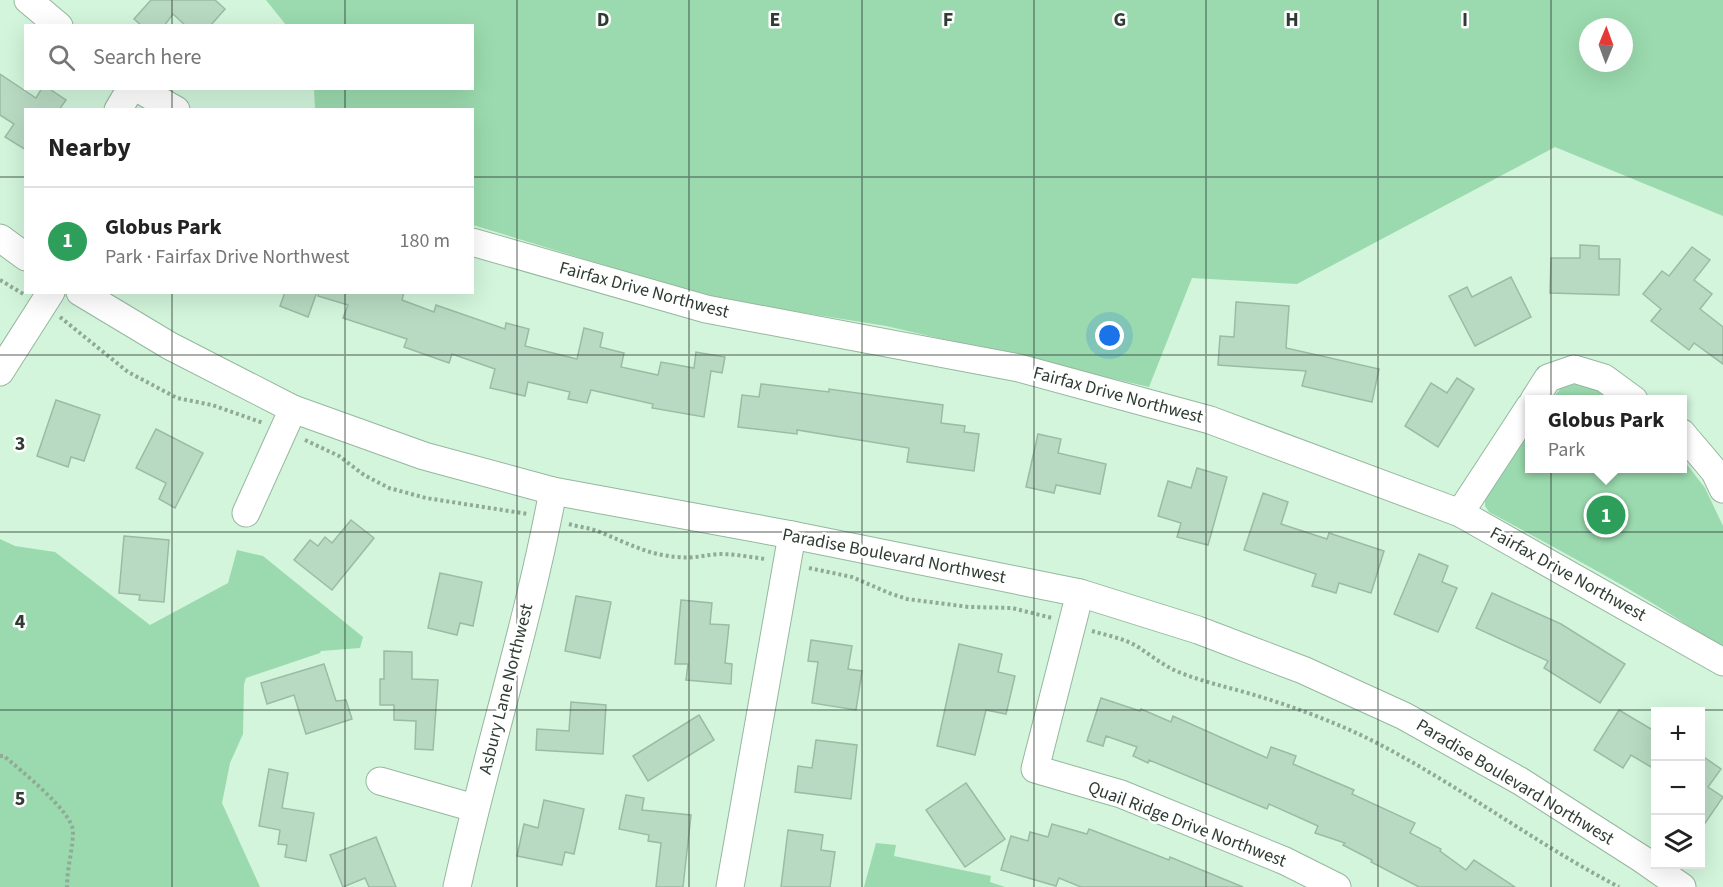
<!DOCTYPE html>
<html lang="en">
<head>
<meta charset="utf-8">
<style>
	body { margin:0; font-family:"Source Sans 3",sans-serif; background:#f2f2f2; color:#222 }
	.controls { position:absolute; right:18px; bottom:18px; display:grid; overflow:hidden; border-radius:0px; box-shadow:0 6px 24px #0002 }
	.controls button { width:54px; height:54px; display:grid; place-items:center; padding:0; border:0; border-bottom:2px solid #e0e0e0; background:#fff; color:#222; font:30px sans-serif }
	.compass { position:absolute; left:1579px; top:18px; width:54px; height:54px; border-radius:50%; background:#fff; box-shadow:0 6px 24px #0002; rotate:1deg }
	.you { position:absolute; left:1110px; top:336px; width:21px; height:21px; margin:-15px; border:4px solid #fff; border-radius:50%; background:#1a73e8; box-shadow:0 0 0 9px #1a73e833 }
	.badge { display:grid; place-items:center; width:39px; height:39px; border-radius:50%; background:#0f766e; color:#fff; font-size:20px; font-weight:700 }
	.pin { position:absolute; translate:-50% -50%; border:3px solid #fff; box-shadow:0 2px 6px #0006 }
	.popup { position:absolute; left:1525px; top:395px; width:162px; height:78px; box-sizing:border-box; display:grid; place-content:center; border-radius:0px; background:#fff; filter:drop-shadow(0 2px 4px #0005); font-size:20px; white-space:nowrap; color:#767676 }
	.popup b { font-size:22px; color:#222 }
	.popup::after { content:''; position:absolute; left:50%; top:100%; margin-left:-12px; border:12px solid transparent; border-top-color:#fff }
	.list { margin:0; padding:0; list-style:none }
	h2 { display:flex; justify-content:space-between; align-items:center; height:78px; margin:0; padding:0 24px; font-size:26px }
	h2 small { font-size:20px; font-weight:400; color:#767676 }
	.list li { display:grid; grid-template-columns:39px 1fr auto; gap:18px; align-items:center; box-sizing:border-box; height:108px; padding:0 24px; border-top:2px solid #e0e0e0 }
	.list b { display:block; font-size:22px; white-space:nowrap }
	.list p { margin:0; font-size:20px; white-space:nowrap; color:#767676 }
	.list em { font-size:20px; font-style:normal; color:#767676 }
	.icon { flex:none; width:33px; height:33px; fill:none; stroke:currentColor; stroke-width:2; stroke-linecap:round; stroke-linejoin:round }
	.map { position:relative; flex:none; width:1723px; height:887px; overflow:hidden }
	.search { position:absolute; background:#fff; box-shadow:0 6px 24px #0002; left:24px; top:24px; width:450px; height:66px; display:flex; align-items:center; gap:15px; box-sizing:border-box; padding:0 21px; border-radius:0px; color:#767676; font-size:22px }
	.panel { position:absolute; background:#fff; box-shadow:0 6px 24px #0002; left:24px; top:108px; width:450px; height:186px; border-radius:0px }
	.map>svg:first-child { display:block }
</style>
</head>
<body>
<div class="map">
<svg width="1723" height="887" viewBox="0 0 1723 887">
	<rect width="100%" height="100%" fill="#d2f5db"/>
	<g fill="#9bdaae" fill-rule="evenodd">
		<path d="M 266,0 L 1723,0 L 1723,216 L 1555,147 L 1297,284 L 1192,278 L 1149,387 L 886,326 L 711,298 L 473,225 L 472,110 L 315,109 L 314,89 L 472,88 L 472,26 L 286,25 ZM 1588,27 L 1624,27 L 1624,63 L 1588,63 Z"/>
		<path d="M 1581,383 L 1591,386 L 1609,399 L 1551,400 L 1562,387 Z"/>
		<path d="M 1529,431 L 1530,468 L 1682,468 L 1683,459 L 1685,462 L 1705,488 L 1723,526 L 1723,649 C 1649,597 1568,555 1489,512 L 1485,506 L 1485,498 Z"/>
		<path d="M 0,539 L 15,546 L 55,552 L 150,625 L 228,583 L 237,550 L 263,556 L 363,637 L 360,648 L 321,651 L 320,653 L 246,678 L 244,684 L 243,734 L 230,763 L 222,803 L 260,887 L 0,887 Z"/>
		<path d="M 876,843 L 896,845 L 894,856 L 991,876 L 990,882 L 1005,887 L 864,887 Z"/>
	</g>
	<g fill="#b8dac2" stroke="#9bbca4" stroke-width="1.5">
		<path d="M 151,0 L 215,0 L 225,9 L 210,26 L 186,26 L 173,14 L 164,26 L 142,26 L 134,19 Z"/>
		<path d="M 0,74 L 36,98 L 42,88 L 48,88 L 66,100 L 59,110 L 26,110 L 26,150 L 5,137 L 14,124 L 0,115 Z"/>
		<path d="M 1580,245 L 1599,246 L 1599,259 L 1620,259 L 1619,295 L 1550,293 L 1551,258 L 1580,258 Z"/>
		<path d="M 1692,247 L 1710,260 L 1694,280 L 1712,294 L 1700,309 L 1723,327 L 1723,364 L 1694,343 L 1689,350 L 1651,321 L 1661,309 L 1643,294 L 1662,271 L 1669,276 Z"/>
		<path d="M 1511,277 L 1531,317 L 1475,346 L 1449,296 L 1467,287 L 1472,297 Z"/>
		<path d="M 285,292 L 317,292 L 308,317 L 280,306 Z"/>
		<path d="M 319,292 L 404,292 L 402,300 L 434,312 L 436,305 L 505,329 L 506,323 L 529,329 L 525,346 L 577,359 L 584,328 L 603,333 L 600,347 L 624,353 L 621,367 L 658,375 L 661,362 L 694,368 L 696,352 L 725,357 L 722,373 L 711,371 L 704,417 L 652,408 L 653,404 L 591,390 L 587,403 L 568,399 L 570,392 L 528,382 L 525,396 L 490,388 L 495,369 L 452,354 L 449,363 L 404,347 L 407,339 L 343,318 L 348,305 L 318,296 Z"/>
		<path d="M 1236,302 L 1289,306 L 1286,348 L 1379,369 L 1372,402 L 1302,386 L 1306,371 L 1218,365 L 1220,336 L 1234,337 Z"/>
		<path d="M 1457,378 L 1474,389 L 1438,447 L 1405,426 L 1431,383 L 1447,393 Z"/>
		<path d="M 761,384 L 829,392 L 829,389 L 943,405 L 941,423 L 965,426 L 964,432 L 979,434 L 974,471 L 907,462 L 909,448 L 797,430 L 797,434 L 738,427 L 742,395 L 759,397 Z"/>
		<path d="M 56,400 L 100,415 L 84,461 L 71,457 L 68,467 L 37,456 Z"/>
		<path d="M 156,429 L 203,453 L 175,508 L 159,499 L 166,483 L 136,468 Z"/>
		<path d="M 1038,434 L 1061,439 L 1058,453 L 1106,464 L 1100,494 L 1056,485 L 1054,493 L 1026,487 Z"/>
		<path d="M 1197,468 L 1227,477 L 1208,545 L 1177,537 L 1181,523 L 1158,516 L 1168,481 L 1191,488 Z"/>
		<path d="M 1263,493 L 1288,502 L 1281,524 L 1327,539 L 1329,533 L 1384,551 L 1371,593 L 1339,583 L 1336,593 L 1312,586 L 1316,574 L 1244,550 Z"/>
		<path d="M 351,520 L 374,538 L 332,590 L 294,560 L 310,540 L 318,546 L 325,537 L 332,543 Z"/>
		<path d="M 124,536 L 169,540 L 164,602 L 139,600 L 140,595 L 119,593 Z"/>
		<path d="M 1419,554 L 1448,566 L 1442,582 L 1457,588 L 1438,632 L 1394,614 Z"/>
		<path d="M 440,573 L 482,582 L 473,626 L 460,623 L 457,635 L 428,628 Z"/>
		<path d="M 1492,593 L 1561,624 L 1625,664 L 1600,703 L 1544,668 L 1548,661 L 1476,628 Z"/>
		<path d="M 576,596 L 611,602 L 600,658 L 565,651 Z"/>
		<path d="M 681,600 L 712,603 L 710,624 L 729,625 L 725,663 L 732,664 L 731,684 L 686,680 L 688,664 L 675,664 Z"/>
		<path d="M 811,640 L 852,646 L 848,669 L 862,671 L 856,710 L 812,703 L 818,662 L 808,661 Z"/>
		<path d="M 959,644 L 1002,654 L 998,672 L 1015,676 L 1006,714 L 986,710 L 975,755 L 937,746 Z"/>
		<path d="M 384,651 L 412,652 L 412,679 L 438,680 L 433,750 L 415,749 L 416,721 L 394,720 L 394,705 L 380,705 L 380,679 L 384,679 Z"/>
		<path d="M 324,664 L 336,701 L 346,700 L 352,719 L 306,734 L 294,695 L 267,704 L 261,683 Z"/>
		<path d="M 1101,698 L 1140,711 L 1141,709 L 1171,722 L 1173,716 L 1267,758 L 1271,747 L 1296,756 L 1293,764 L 1354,790 L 1352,794 L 1415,823 L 1410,833 L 1441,849 L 1440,851 L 1466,870 L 1474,860 L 1515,887 L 1419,887 L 1371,862 L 1372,860 L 1343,845 L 1345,843 L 1315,833 L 1318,826 L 1269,804 L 1267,809 L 1149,760 L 1148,763 L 1133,756 L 1137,747 L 1106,736 L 1103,746 L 1087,741 Z"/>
		<path d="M 571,702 L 606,705 L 603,754 L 536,750 L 537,729 L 569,731 Z"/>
		<path d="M 1619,710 L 1656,732 L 1656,770 L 1631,755 L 1623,768 L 1594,750 Z"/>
		<path d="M 699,715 L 714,740 L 648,781 L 633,756 Z"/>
		<path d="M 816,740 L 857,745 L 851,799 L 795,792 L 798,766 L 812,768 Z"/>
		<path d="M 1701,755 L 1721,769 L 1708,787 L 1723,797 L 1701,829 Z"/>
		<path d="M 269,769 L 288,773 L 282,808 L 314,813 L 306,861 L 285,857 L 287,845 L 278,844 L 280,830 L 259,826 Z"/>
		<path d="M 966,783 L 1005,839 L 965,867 L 926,810 Z"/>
		<path d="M 626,795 L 644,798 L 642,810 L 691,815 L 683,887 L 656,887 L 661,843 L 648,841 L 649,835 L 619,829 Z"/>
		<path d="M 544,800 L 584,809 L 574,854 L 565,852 L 562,865 L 517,856 L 524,824 L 538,828 Z"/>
		<path d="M 1052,824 L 1087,834 L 1089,829 L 1169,860 L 1170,857 L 1243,887 L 1081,887 L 1059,878 L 1056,886 L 1001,870 L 1011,836 L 1028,841 L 1030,832 L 1048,837 Z"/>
		<path d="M 788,830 L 823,835 L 821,850 L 835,852 L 830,887 L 781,887 Z"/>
		<path d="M 376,837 L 396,887 L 369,887 L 365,878 L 343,887 L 330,855 Z"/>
	</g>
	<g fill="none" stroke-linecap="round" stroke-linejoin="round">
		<defs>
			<g id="minor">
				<path d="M 28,0 L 59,26"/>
				<path d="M 137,88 L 176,110"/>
				<path d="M 118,110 L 131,88"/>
				<path d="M 0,238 L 26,257"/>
				<path d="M 472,242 L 706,309 L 1019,368 L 1210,420 L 1460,513 L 1723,662"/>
				<path d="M 80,292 L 170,346 L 293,409 L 424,456 L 553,491 L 792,535 L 1080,593 L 1198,630 L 1303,670 L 1404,716 L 1520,781 L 1642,859 L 1682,887"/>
				<path d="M 0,372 L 51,292"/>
				<path d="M 1534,400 L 1548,378 L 1574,369 L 1604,378 L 1634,400"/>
				<path d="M 1682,433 L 1715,472 L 1723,489"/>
				<path d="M 246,513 L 293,409"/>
				<path d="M 1460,513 L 1530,406"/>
				<path d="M 1080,593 L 1035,769 L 1121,794 L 1285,861 L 1337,887"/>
				<path d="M 380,781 L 474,808"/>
				<path d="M 457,887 C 486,755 528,625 553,491"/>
				<path d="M 730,887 L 792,535"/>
			</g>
		</defs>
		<use href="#minor" stroke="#96b79f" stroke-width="29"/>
		<g stroke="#90aa97" stroke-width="4" stroke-dasharray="3 3" stroke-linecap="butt">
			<path d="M 0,280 L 25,295"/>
			<path d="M 60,317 L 128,372 L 177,398 L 212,405 L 263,423"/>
			<path d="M 305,440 L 339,456 L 364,475 L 389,488 L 426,498 L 528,514"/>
			<path d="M 569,524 C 579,527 590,528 600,532 C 627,543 648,555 678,557 C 692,559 705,555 719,554 C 735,554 750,557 765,559"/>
			<path d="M 809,568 L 852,577 L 889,593 L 907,599 L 969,607 L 1012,608 L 1052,618"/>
			<path d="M 1092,631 C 1106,635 1121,638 1135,645 C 1151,655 1163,666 1181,673 C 1204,682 1227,687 1251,694 C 1292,706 1335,722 1373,741 C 1459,785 1535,843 1619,887"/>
			<path d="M 0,756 L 4,756 C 20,770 72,811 73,831 C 73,849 67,868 67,887"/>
		</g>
		<use href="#minor" stroke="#fff" stroke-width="27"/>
	</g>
	<path fill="none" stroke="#2f3c33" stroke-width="1.5" stroke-opacity="0.55" d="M 172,0 L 172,26M 345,0 L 345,26M 517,0 L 517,887M 689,0 L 689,887M 862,0 L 862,887M 1034,0 L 1034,887M 1206,0 L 1206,887M 1378,0 L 1378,887M 1551,0 L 1551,887M 172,88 L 172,110M 345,88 L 345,110M 0,177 L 26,177M 472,177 L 1723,177M 172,292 L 172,887M 345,292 L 345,887M 0,355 L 1723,355M 0,532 L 1723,532M 0,710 L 1723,710"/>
	<g text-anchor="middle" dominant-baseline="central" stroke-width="5" stroke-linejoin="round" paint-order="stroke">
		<g font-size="18" fill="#2f3c33" stroke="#fff">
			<text transform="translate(644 290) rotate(15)">Fairfax Drive Northwest</text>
			<text transform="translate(1118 395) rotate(15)">Fairfax Drive Northwest</text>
			<text transform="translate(894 556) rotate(11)">Paradise Boulevard Northwest</text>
			<text transform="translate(1568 574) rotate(29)">Fairfax Drive Northwest</text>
			<text transform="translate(506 689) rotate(-76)">Asbury Lane Northwest</text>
			<text transform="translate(1515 782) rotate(31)">Paradise Boulevard Northwest</text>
			<text transform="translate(1187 824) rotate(21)">Quail Ridge Drive Northwest</text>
		</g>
	</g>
	<g font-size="20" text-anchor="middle" font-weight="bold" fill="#2f3c33" stroke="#fff" stroke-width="5" stroke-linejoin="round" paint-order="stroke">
		<text x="603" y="26">D</text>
		<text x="775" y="26">E</text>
		<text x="948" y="26">F</text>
		<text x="1120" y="26">G</text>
		<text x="1292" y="26">H</text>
		<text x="1465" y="26">I</text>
		<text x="20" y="450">3</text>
		<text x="20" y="628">4</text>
		<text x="20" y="805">5</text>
	</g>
</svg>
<div class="controls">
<button>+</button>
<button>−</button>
<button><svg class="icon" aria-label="layers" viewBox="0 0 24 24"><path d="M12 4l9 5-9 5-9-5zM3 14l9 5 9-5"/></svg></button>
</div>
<svg class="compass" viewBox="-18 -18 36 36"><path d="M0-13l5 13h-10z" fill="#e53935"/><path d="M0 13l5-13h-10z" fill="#767676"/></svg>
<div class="you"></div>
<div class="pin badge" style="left:1606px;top:515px;background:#2e9e5b">1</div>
<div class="popup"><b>Globus Park</b>Park</div>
<div class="search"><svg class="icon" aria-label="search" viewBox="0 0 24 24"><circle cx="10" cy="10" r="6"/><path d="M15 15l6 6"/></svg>Search here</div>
<section class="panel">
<h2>Nearby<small></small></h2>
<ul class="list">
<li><span class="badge" style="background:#2e9e5b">1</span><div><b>Globus Park</b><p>Park · Fairfax Drive Northwest</p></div><em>180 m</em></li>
</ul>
</section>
</div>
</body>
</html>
